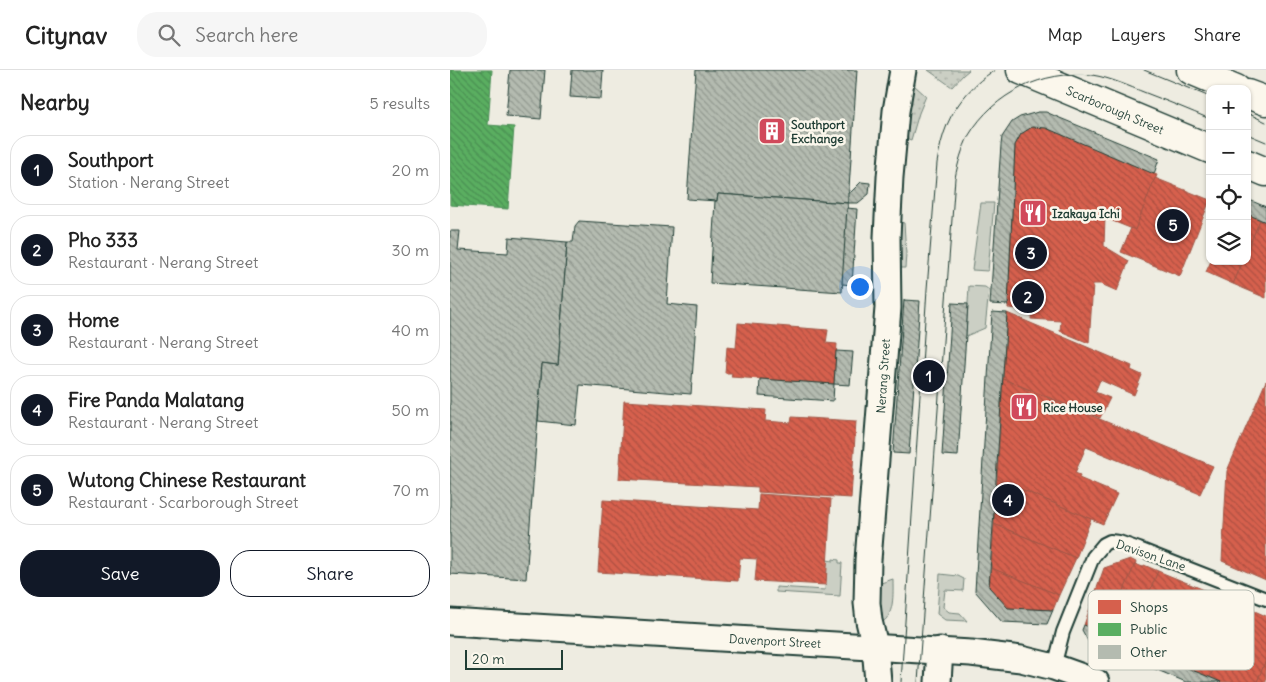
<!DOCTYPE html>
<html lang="en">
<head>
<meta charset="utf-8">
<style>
	body { margin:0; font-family:Delius,sans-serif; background:#f6f6f6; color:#222 }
	.controls { position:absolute; right:15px; top:15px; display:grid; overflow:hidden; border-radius:10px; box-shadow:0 1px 4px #0004 }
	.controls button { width:45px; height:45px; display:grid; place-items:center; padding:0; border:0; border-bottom:1px solid #e0e0e0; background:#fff; color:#222; font:25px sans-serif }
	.scale { position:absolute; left:15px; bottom:12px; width:98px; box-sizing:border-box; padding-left:5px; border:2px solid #1f3d34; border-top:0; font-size:14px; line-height:18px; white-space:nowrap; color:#1f3d34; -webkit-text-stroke:4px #fbf7ec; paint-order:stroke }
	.you { position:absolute; left:409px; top:216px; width:18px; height:18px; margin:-12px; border:4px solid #fff; border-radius:50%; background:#1a73e8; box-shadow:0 0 0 8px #1a73e833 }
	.badge { display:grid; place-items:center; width:32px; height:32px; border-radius:50%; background:#111827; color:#fff; font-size:16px; font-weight:700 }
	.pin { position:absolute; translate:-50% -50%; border:2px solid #fff; box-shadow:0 1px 5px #0006 }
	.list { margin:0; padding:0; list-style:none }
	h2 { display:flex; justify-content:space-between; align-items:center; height:65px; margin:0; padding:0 20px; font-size:21px }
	h2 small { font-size:16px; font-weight:400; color:#767676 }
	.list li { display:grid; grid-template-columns:32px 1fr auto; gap:15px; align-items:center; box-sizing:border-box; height:70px; margin:0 10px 10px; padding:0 10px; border:1px solid #e0e0e0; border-radius:20px }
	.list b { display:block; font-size:19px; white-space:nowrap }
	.list p { margin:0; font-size:16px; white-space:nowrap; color:#767676 }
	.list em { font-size:16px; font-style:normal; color:#767676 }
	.actions { display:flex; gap:10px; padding:15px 20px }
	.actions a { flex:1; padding:11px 0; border:1px solid #111827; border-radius:20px; text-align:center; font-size:18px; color:#111827 }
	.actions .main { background:#111827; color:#fff }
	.icon { flex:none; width:28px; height:28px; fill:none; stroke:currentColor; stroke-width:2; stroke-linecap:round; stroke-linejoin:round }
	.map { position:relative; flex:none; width:816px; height:612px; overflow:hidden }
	header { display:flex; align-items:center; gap:30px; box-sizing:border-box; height:70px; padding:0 25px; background:#fff; border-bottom:1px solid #e0e0e0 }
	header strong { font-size:24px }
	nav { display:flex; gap:28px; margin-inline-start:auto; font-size:18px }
	.search { width:350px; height:45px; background:#f6f6f6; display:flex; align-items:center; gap:12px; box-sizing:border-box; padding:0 18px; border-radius:20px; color:#767676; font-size:19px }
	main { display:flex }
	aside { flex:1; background:#fff }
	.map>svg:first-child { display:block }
</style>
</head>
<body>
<header>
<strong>Citynav</strong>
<div class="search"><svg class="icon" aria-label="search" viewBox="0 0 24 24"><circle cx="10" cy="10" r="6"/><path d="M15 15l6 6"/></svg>Search here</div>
<nav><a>Map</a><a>Layers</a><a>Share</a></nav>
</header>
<main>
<aside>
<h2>Nearby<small>5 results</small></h2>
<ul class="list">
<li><span class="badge">1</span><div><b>Southport</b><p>Station · Nerang Street</p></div><em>20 m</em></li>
<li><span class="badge">2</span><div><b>Pho 333</b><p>Restaurant · Nerang Street</p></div><em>30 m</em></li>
<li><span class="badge">3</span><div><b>Home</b><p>Restaurant · Nerang Street</p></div><em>40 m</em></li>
<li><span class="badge">4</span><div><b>Fire Panda Malatang</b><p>Restaurant · Nerang Street</p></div><em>50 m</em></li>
<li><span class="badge">5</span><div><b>Wutong Chinese Restaurant</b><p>Restaurant · Scarborough Street</p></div><em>70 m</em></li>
</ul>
<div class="actions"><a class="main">Save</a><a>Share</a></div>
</aside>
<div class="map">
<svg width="816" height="612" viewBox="0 0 816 612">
	<defs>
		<pattern id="grass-dots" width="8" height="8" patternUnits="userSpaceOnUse" patternTransform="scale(1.25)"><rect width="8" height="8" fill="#cbcfc4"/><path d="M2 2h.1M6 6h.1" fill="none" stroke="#aeb3a9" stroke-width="1.8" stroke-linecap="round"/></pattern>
		<pattern id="shops-back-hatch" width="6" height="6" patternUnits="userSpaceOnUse" patternTransform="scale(1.25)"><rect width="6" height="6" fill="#d6604d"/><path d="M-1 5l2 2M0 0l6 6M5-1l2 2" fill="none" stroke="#ad5041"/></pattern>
		<pattern id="public-back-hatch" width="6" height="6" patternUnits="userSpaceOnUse" patternTransform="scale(1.25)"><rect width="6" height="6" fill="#5aae61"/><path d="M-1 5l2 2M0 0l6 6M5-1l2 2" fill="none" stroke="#4a8f51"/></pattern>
		<pattern id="building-back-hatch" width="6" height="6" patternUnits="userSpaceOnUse" patternTransform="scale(1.25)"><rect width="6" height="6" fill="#b4bbb0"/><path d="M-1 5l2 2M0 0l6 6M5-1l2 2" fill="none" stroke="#929990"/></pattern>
	</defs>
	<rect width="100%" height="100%" fill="#eeece1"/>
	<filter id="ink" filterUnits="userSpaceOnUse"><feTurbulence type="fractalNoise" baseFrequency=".02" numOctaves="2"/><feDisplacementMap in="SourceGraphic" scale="10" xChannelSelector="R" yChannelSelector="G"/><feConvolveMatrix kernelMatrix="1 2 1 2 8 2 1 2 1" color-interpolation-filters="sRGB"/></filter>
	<g filter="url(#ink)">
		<g fill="url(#grass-dots)" stroke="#75867c">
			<path d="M 478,0 L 519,0 L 513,5 L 502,17 Z"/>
			<path d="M 464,15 L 476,26 L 469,43 L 461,70 L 456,68 L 460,30 Z"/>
		</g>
		<g fill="#cbcfc4" stroke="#75867c">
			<path d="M 531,133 L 544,133 L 538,201 L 522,200 Z"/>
			<path d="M 446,151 L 454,153 L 456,184 L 455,198 L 448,198 Z"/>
			<path d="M 519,216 L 535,217 L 539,220 L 535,258 L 516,266 Z"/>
			<path d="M 383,489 L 389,490 L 389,493 L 392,493 L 390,526 L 326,522 L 326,517 L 375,520 L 377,490 L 383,491 Z"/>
			<path d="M 490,504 L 508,506 L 514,509 L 513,521 L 495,520 L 493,537 L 499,542 L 510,543 L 517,551 L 495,550 L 487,544 Z"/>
			<path d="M 443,509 C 443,524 445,546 430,554 L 428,514 Z"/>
		</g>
		<g fill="url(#shops-back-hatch)" stroke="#9f5646">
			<path d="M 590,56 L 596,58 L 707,105 L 685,160 L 655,148 L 654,176 L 679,191 L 667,221 L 651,214 L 643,214 L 639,273 L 610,261 L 611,251 L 581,249 L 582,240 L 558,238 L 565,75 L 571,64 L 576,60 L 582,57 Z"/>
			<path d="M 705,108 L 760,130 L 730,206 L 671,182 L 681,158 L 685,160 Z"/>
			<path d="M 797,144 L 810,150 L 797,181 Z"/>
			<path d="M 810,150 L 816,152 L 816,228 L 783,214 L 793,191 L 797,191 L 797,181 Z"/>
			<path d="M 761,191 L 793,191 L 783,214 L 756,202 Z"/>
			<path d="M 557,243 L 682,296 L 681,300 L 692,305 L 684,325 L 650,310 L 645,322 L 660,328 L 650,348 L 553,309 Z"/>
			<path d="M 288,253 L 378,260 L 376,273 L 387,274 L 384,314 L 281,307 L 282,303 L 275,303 L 277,277 L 286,278 Z"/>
			<path d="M 553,309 L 763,396 L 750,424 L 636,377 L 625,403 L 630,405 L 629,408 L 667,424 L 653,454 L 547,409 Z"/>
			<path d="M 816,311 L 816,510 L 772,491 L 777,401 Z"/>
			<path d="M 174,331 L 316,340 L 315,351 L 341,353 L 342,347 L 406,351 L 401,428 L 308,422 L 308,417 L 169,409 Z"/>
			<path d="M 547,409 L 641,449 L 626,488 L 544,454 Z"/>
			<path d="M 309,424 L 381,429 L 376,515 L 305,511 L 307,489 L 290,488 L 288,511 L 148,502 L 153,430 L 308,440 Z"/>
			<path d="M 544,454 L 626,488 L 609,525 L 541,498 Z"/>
			<path d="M 680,489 L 686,492 L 656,564 L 634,555 L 654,498 Z"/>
			<path d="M 685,494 L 693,497 L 694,495 L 708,501 L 679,574 L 656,564 Z"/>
			<path d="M 541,498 L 609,525 L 603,540 L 558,538 L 539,517 Z"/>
			<path d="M 708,501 L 791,535 L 760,607 L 679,574 Z"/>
			<path d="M 791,535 L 816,546 L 816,590 L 807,612 L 771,612 L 760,607 Z"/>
			<path d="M 816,590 L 816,612 L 807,612 Z"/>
		</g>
		<path fill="url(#public-back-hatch)" stroke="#488c54" d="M 0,0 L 42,0 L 38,55 L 64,57 L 58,139 L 0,135 Z"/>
		<g fill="url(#building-back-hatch)" stroke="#1f3d34">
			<path d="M 60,0 L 95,0 L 91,49 L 56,46 Z"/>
			<path d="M 122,0 L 153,0 L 151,29 L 120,27 Z"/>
			<path d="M 246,0 L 407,0 L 398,133 L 268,124 L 267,131 L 237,129 Z"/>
			<path d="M 588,42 L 596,42 L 605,46 L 709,89 L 704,104 L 596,58 L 582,57 L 571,64 L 565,75 L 558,235 L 540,234 L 551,75 L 552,67 L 562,52 L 570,47 Z"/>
			<path d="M 411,112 L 420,113 L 419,124 L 408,133 L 398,133 L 398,123 L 400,123 Z"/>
			<path d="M 268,124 L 398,133 L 392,222 L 260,213 L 265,131 L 267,131 Z"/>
			<path d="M 797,129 L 816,137 L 816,152 L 797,144 Z"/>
			<path d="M 397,138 L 407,139 L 402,215 L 392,214 Z"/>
			<path d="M 129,151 L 222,157 L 217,234 L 247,237 L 241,324 L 130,315 L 126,355 L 88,351 L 92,293 L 108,295 L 117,172 L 123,172 L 125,156 Z"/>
			<path d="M 0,161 L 10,161 L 8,180 L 58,183 L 59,167 L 117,172 L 108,295 L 92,293 L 76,509 L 0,504 Z"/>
			<path d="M 454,230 L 470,231 L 459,384 L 443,383 Z"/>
			<path d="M 502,233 L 518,234 L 508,386 L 492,385 Z"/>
			<path d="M 542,242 L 557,243 L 539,517 L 558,538 L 603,540 L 597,554 L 552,552 L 525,521 Z"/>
			<path d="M 386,281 L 403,282 L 400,315 L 384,314 Z"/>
			<path d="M 310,309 L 384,314 L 383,331 L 309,326 Z"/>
			<path d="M 634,555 L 679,574 L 771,612 L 736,612 L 638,571 L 632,560 Z"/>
		</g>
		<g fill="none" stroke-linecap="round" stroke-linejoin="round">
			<defs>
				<path id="lane" d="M 604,597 L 613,562 L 643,487 L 654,474 L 660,471 L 669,472 L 689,479 L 816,529"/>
				<g id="street">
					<path d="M 0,552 L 521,583 L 571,589 L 604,597 L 646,612"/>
					<path d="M 428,612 L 425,576 L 419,551 L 417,533 L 418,490 L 438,238 L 437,167 L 440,107 L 446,41 L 453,0"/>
					<path d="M 488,612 L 490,580"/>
				</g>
				<g id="secondary">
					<path d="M 571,0 L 760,79"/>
					<path d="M 741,0 L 786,19"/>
					<path d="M 797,24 L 816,31"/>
					<path d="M 797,94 L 816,102"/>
				</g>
			</defs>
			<use href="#lane" stroke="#1f3d34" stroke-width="16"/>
			<use href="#street" stroke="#1f3d34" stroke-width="29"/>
			<use href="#secondary" stroke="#1f3d34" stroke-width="31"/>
			<use href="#lane" stroke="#fbf7ec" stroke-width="12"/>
			<use href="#street" stroke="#fbf7ec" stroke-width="25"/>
			<use href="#secondary" stroke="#fbf7ec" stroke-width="28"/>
			<g stroke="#1f3d34" stroke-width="1">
				<path d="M 694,0 L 760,27"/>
				<path d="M 797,43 L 816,52"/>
				<path d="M 797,64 L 816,72"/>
				<path d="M 451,612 L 477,219 L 487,93 C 489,80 492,67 497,55 C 506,33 525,12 545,0"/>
				<path d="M 468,612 L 505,108 C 508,93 512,79 519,65 C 544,23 593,0 642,5 C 661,8 678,16 696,23 C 717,31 739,40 760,49"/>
			</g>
		</g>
	</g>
	<defs>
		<symbol id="building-square" viewBox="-11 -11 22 22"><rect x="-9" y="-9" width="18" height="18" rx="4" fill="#d1495b" stroke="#fbf7ec"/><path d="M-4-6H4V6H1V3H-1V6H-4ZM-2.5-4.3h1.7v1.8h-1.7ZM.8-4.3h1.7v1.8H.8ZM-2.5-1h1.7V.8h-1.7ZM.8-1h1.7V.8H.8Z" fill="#fff"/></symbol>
		<symbol id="restaurant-square" viewBox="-11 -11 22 22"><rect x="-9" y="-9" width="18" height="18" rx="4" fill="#d1495b" stroke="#fbf7ec"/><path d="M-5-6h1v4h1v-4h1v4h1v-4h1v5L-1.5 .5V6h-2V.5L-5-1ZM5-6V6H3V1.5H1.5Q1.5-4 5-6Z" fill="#fff"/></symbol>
	</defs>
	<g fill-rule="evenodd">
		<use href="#building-square" x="306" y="45" width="32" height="32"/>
		<use href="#restaurant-square" x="567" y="127" width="32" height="32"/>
		<use href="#restaurant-square" x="558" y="321" width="32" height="32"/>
	</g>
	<g text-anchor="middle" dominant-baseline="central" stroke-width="5" stroke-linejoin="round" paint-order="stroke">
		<g font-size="12" fill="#1f3d34" stroke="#fbf7ec">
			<text transform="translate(665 40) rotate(23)">Scarborough Street</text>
			<text transform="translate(433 306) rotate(-86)">Nerang Street</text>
			<text transform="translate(701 485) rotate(19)">Davison Lane</text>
			<text transform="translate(325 571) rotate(3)">Davenport Street</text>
		</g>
		<g font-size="12" font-weight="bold" fill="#1f3d34" stroke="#fbf7ec" text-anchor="start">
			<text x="341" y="54">Southport<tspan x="341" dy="14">Exchange</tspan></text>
			<text x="602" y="143">Izakaya Ichi</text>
			<text x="593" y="337">Rice House</text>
		</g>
	</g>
	<rect x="638" y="520" width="166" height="80" rx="8" fill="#fbf7ec" stroke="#b9bfb5" stroke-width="1"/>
	<rect x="648" y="530" width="23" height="14" fill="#d6604d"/>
	<rect x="648" y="553" width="23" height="13" fill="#5aae61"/>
	<rect x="648" y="575" width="23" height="14" fill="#b4bbb0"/>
	<g font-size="14" fill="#1f3d34">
		<text x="680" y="542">Shops</text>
		<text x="680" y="564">Public</text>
		<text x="680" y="587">Other</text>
	</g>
</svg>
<div class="controls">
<button>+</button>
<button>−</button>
<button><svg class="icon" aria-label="locate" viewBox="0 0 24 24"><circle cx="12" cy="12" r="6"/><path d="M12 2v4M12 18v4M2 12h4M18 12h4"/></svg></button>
<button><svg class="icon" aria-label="layers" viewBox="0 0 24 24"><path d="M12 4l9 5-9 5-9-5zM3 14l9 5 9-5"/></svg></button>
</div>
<div class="scale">20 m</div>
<div class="you"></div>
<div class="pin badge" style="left:479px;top:306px">1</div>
<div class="pin badge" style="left:578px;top:227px">2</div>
<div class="pin badge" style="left:581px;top:183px">3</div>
<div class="pin badge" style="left:558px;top:430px">4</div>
<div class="pin badge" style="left:723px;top:155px">5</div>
</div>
</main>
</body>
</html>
